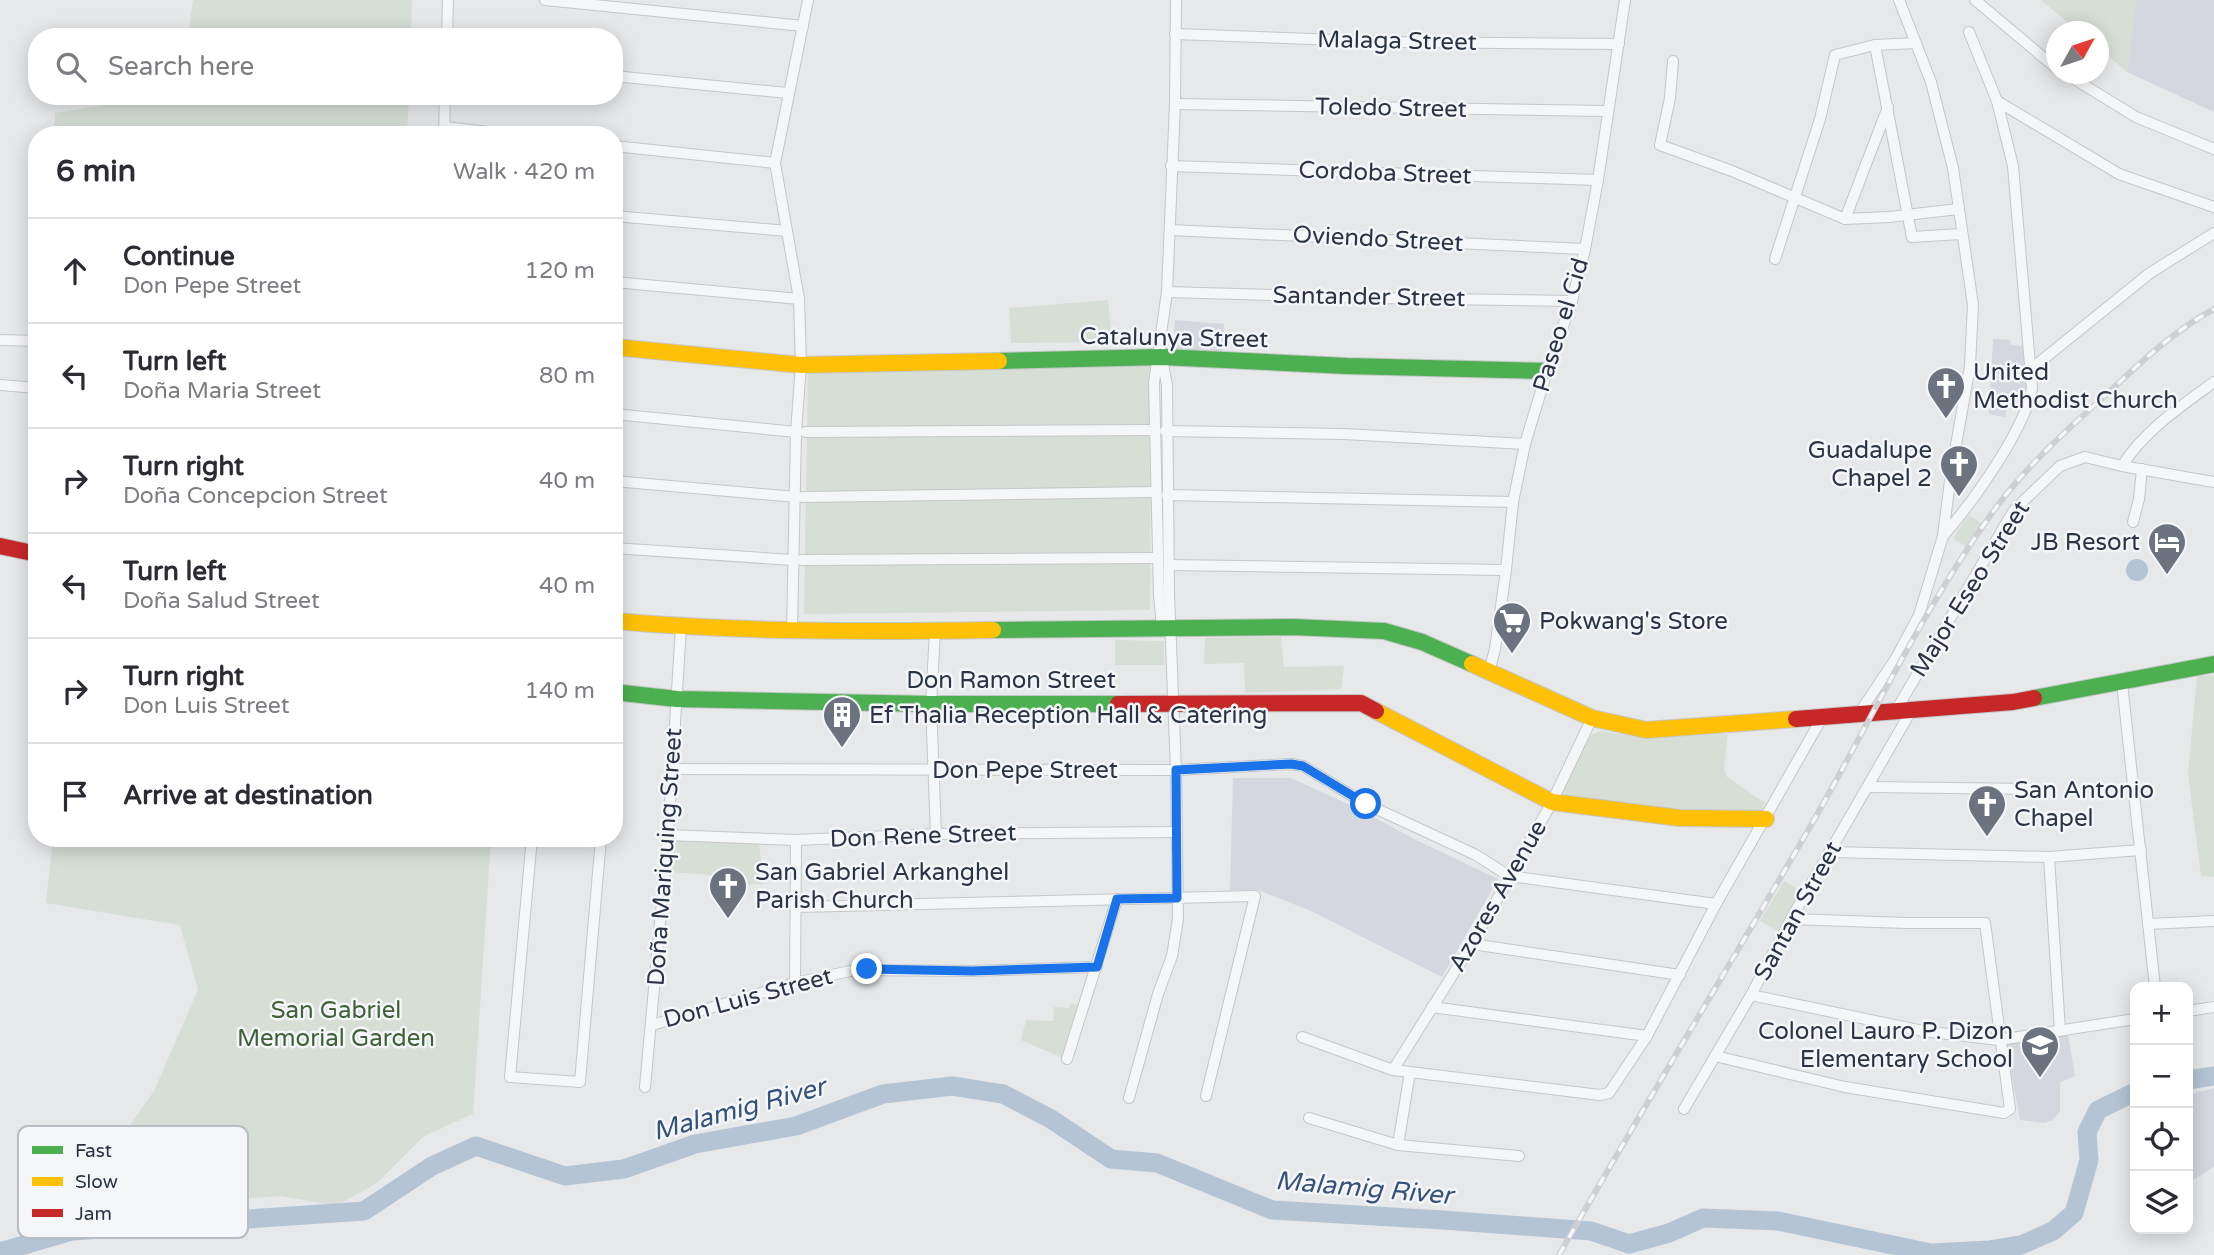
<!DOCTYPE html>
<html lang="en">
<head>
<meta charset="utf-8">
<style>
	body { margin:0; font-family:"Varela Round",sans-serif; background:#f2f2f3; color:#2b2b33 }
	.controls { position:absolute; right:21px; bottom:21px; display:grid; overflow:hidden; border-radius:14px; box-shadow:0 4px 18px #0003 }
	.controls button { width:63px; height:63px; display:grid; place-items:center; padding:0; border:0; border-bottom:2px solid #e1e1e2; background:#fff; color:#2b2b33; font:35px sans-serif }
	.compass { position:absolute; left:2046px; top:21px; width:63px; height:63px; border-radius:50%; background:#fff; box-shadow:0 4px 18px #0003; rotate:50deg }
	.stop { position:absolute; width:21px; height:21px; margin:-16px; border:5px solid #1a73e8; border-radius:50%; background:#fff }
	.stop.end { background:#1a73e8; border-color:#fff; box-shadow:0 2px 7px #0008 }
	.list { margin:0; padding:0; list-style:none }
	h2 { display:flex; justify-content:space-between; align-items:center; height:91px; margin:0; padding:0 28px; font-size:30px }
	h2 small { font-size:23px; font-weight:400; color:#7c7c81 }
	.list li { display:grid; grid-template-columns:46px 1fr auto; gap:21px; align-items:center; box-sizing:border-box; height:105px; padding:0 28px; border-top:2px solid #e1e1e2 }
	.list b { display:block; font-size:26px; white-space:nowrap }
	.list p { margin:0; font-size:23px; white-space:nowrap; color:#7c7c81 }
	.list em { font-size:23px; font-style:normal; color:#7c7c81 }
	.icon { flex:none; width:38px; height:38px; fill:none; stroke:currentColor; stroke-width:2; stroke-linecap:round; stroke-linejoin:round }
	.map { position:relative; flex:none; width:2214px; height:1255px; overflow:hidden }
	.search { position:absolute; background:#fff; box-shadow:0 4px 18px #0003; left:28px; top:28px; width:595px; height:77px; display:flex; align-items:center; gap:18px; box-sizing:border-box; padding:0 24px; border-radius:28px; color:#7c7c81; font-size:26px }
	.panel { position:absolute; background:#fff; box-shadow:0 4px 18px #0003; left:28px; top:126px; width:595px; height:721px; border-radius:28px }
	.map>svg:first-child { display:block }
</style>
</head>
<body>
<div class="map">
<svg width="2214" height="1255" viewBox="0 0 2214 1255">
	<rect width="100%" height="100%" fill="#e6e8ea"/>
	<g fill="#d4d7dd">
		<path d="M 2136,0 L 2214,0 L 2214,112 L 2127,72 Z"/>
		<path d="M 1175,320 L 1224,324 L 1222,356 L 1173,353 Z"/>
		<path d="M 1993,339 L 2010,340 L 2011,345 L 2023,346 L 2026,391 L 2019,410 L 2007,408 L 2005,417 L 1989,414 Z"/>
		<path d="M 1233,778 L 1291,778 L 1361,810 L 1414,839 L 1498,879 L 1442,977 L 1309,910 L 1258,890 L 1230,890 Z"/>
		<path d="M 2068,1035 L 2075,1076 L 2060,1082 L 2060,1112 L 2053,1120 L 2044,1123 L 2020,1120 L 2006,1044 Z"/>
		<path d="M 2214,1088 L 2214,1167 L 2188,1183 L 2188,1095 Z"/>
	</g>
	<g fill="#d6ded6">
		<path d="M 193,0 L 412,0 L 411,37 L 188,37 Z"/>
		<path d="M 2041,0 L 2136,0 L 2127,72 L 2099,48 L 2098,32 L 2078,31 Z"/>
		<path d="M 162,96 L 409,96 L 407,135 L 54,135 L 55,113 Z"/>
		<path d="M 1108,300 L 1112,342 L 1011,343 L 1009,308 Z"/>
		<path d="M 1151,364 L 1150,610 L 804,614 L 808,368 Z"/>
		<path d="M 1969,515 L 1982,524 L 1966,547 L 1953,538 Z"/>
		<path d="M 1281,637 L 1284,667 L 1344,666 L 1341,689 L 1245,693 L 1244,663 L 1204,664 L 1205,638 Z"/>
		<path d="M 1115,640 L 1164,641 L 1164,665 L 1115,665 Z"/>
		<path d="M 2214,675 L 2214,877 L 2201,876 L 2188,774 L 2197,676 Z"/>
		<path d="M 1600,731 L 1643,738 L 1728,734 L 1724,769 L 1727,777 L 1765,803 L 1762,811 C 1695,811 1629,807 1563,797 L 1562,792 L 1589,736 Z"/>
		<path d="M 53,838 L 491,838 L 473,1114 L 424,1136 L 377,1183 L 336,1206 L 282,1196 L 119,1207 L 93,1177 L 154,1091 L 198,990 L 180,925 L 46,903 Z"/>
		<path d="M 675,841 L 759,844 L 764,884 L 744,885 L 744,890 L 723,890 L 723,876 L 671,872 Z"/>
		<path d="M 1784,881 L 1801,891 L 1777,931 L 1760,921 Z"/>
		<path d="M 1071,1003 L 1081,1006 L 1063,1058 L 1021,1040 L 1026,1020 L 1053,1021 L 1054,1007 L 1069,1008 Z"/>
	</g>
	<circle fill="#b4c4d5" cx="2137" cy="570" r="11"/>
	<g fill="none" stroke-linecap="round" stroke-linejoin="round">
		<g stroke="#b4c4d5" stroke-width="19">
			<path d="M 2188,1080 L 2214,1076"/>
			<path d="M 0,1252 L 72,1231 L 364,1211 L 432,1166 L 476,1146 L 565,1176 L 624,1169 L 695,1144 L 796,1126 L 883,1094 L 952,1086 L 1003,1094 L 1051,1119 L 1111,1159 L 1157,1163 L 1272,1210 L 1443,1220 L 1591,1231 L 1629,1244 L 1669,1233 L 1703,1218 L 1778,1221 L 1931,1253 L 1990,1250 L 2021,1245 L 2053,1231 L 2074,1213 L 2089,1160 L 2087,1132 L 2098,1110 L 2135,1092"/>
		</g>
		<defs>
			<g id="street">
				<path d="M 545,0 L 803,26"/>
				<path d="M 1975,0 L 2056,68"/>
				<path d="M 1969,32 L 1997,101 L 2119,174 L 2214,207"/>
				<path d="M 1175,34 L 1396,42 L 1619,44"/>
				<path d="M 447,37 L 448,0"/>
				<path d="M 1875,45 L 1912,237 L 1961,234"/>
				<path d="M 1673,61 L 1670,98 L 1660,145 L 1732,171 L 1845,219 L 1889,217 L 1958,209"/>
				<path d="M 2066,74 L 2136,117 L 2214,149"/>
				<path d="M 614,76 L 788,93"/>
				<path d="M 1175,104 L 1607,111"/>
				<path d="M 445,127 L 515,135"/>
				<path d="M 444,135 L 445,96"/>
				<path d="M 614,146 L 775,163"/>
				<path d="M 1171,166 L 1598,180"/>
				<path d="M 614,216 L 787,231"/>
				<path d="M 1845,219 L 1888,107"/>
				<path d="M 1170,230 L 1585,249"/>
				<path d="M 1775,259 L 1820,119 L 1835,55 L 1875,45 L 1916,43"/>
				<path d="M 614,282 L 799,299"/>
				<path d="M 1167,292 L 1375,298 L 1572,301"/>
				<path d="M 0,340 L 37,341"/>
				<path d="M 2031,369 L 2150,273 L 2214,233"/>
				<path d="M 0,385 L 37,388"/>
				<path d="M 614,414 L 796,432"/>
				<path d="M 1165,431 L 1344,434 L 1525,444"/>
				<path d="M 805,432 L 1155,430"/>
				<path d="M 2122,466 C 2144,431 2181,406 2214,382"/>
				<path d="M 614,481 L 796,497"/>
				<path d="M 1167,495 L 1513,502"/>
				<path d="M 802,497 L 1155,492"/>
				<path d="M 2133,522 L 2139,499 L 2142,469"/>
				<path d="M 1943,536 C 1972,503 2025,430 2032,388 L 2013,166 L 1997,101"/>
				<path d="M 614,548 L 792,560"/>
				<path d="M 801,560 L 1158,558"/>
				<path d="M 1169,565 L 1506,570"/>
				<path d="M 1162,627 L 1159,595 L 1154,383 L 1167,292 L 1175,104 L 1176,0"/>
				<path d="M 792,631 L 796,432 L 801,365 L 799,299 L 775,163 L 808,0"/>
				<path d="M 935,631 L 931,704 L 936,834"/>
				<path d="M 1489,672 L 1495,649 L 1506,570 L 1513,502 L 1525,444 L 1547,371 L 1572,301 L 1585,249 L 1598,180 L 1625,0"/>
				<path d="M 2122,683 L 2155,987"/>
				<path d="M 1895,712 L 2014,510 L 2060,466 L 2085,457 L 2122,466 L 2214,482"/>
				<path d="M 1858,715 L 1896,658 L 1919,615 L 1943,536 L 1951,473 L 1970,366 L 1973,305 L 1953,168 L 1931,82 L 1899,0"/>
				<path d="M 673,769 L 1176,770 L 1291,764 L 1303,766 L 1366,804 L 1476,855 L 1509,876 L 1716,904"/>
				<path d="M 1869,787 L 2032,789"/>
				<path d="M 668,835 L 796,840 L 936,834 L 1177,832"/>
				<path d="M 532,838 L 510,1077 L 580,1082 L 601,838"/>
				<path d="M 1830,852 L 2049,857 L 2141,850"/>
				<path d="M 2049,857 L 2060,1031"/>
				<path d="M 796,907 L 1255,896 L 1206,1096"/>
				<path d="M 2148,924 L 2214,921"/>
				<path d="M 1472,944 L 1680,975"/>
				<path d="M 795,983 L 796,840"/>
				<path d="M 1751,995 L 1923,1031 L 1999,1040 L 2135,1019"/>
				<path d="M 1432,1007 L 1647,1036"/>
				<path d="M 2188,1011 L 2214,1007"/>
				<path d="M 652,1025 L 795,983 L 855,970 L 972,971 L 1097,967"/>
				<path d="M 1302,1037 L 1393,1070 L 1600,1095 L 1609,1093 L 1647,1036 L 1716,904 L 1823,716"/>
				<path d="M 1715,1056 L 1845,1087 L 2004,1113 L 2010,1109 L 1985,923 L 1906,923 L 1791,919"/>
				<path d="M 1067,1059 L 1117,899"/>
				<path d="M 1393,1070 L 1472,944 L 1552,802 L 1592,718"/>
				<path d="M 645,1087 L 668,835 L 681,627"/>
				<path d="M 1129,1098 L 1158,994 L 1172,956 L 1178,919 L 1176,770 L 1169,594 L 1167,385 L 1160,348"/>
				<path d="M 1684,1109 L 1751,995 L 1791,919 L 1911,711"/>
				<path d="M 1309,1118 L 1398,1145 L 1519,1156"/>
				<path d="M 1398,1145 L 1410,1072"/>
			</g>
			<g id="fast">
				<path d="M 999,361 L 1162,357 L 1347,366 L 1547,371"/>
				<path d="M 993,630 L 1293,627 L 1384,631 L 1422,642 L 1472,664"/>
				<path d="M 614,692 L 677,699 L 931,704 L 1118,704"/>
				<path d="M 2034,698 L 2214,664"/>
			</g>
			<g id="slow">
				<path d="M 614,347 L 801,365 L 999,361"/>
				<path d="M 614,621 C 740,632 866,632 993,630"/>
				<path d="M 1472,664 L 1592,718 L 1646,730 L 1796,719"/>
				<path d="M 1376,711 L 1552,802 L 1680,818 L 1766,819"/>
			</g>
			<g id="jam">
				<path d="M 0,546 L 37,554"/>
				<path d="M 1118,704 L 1361,703 L 1376,711"/>
				<path d="M 1796,719 L 2013,702 L 2034,698"/>
			</g>
		</defs>
		<use href="#street" stroke="#c4c6c8" stroke-width="12"/>
		<use href="#fast" stroke="#c4c6c8" stroke-width="18"/>
		<use href="#slow" stroke="#c4c6c8" stroke-width="18"/>
		<use href="#jam" stroke="#c4c6c8" stroke-width="18"/>
		<use href="#street" stroke="#f5f6f7" stroke-width="10"/>
		<use href="#fast" stroke="#4caf50" stroke-width="16"/>
		<use href="#slow" stroke="#ffc107" stroke-width="16"/>
		<use href="#jam" stroke="#c62828" stroke-width="16"/>
		<defs>
			<path id="rail" d="M 1559,1255 C 1641,1111 1727,970 1810,827 C 1871,721 1923,608 1995,509 C 2027,465 2069,428 2109,392 C 2142,361 2174,331 2214,309"/>
		</defs>
		<use href="#rail" stroke="#cecfd2" stroke-width="6"/>
		<use href="#rail" stroke="#f4f6f9" stroke-width="3.5" stroke-dasharray="10" stroke-linecap="butt"/>
	</g>
	<g fill="none" stroke-linecap="round" stroke-linejoin="round">
		<path stroke="#1a73e8" stroke-width="9" d="M 867,969 L 972,971 L 1097,967 L 1117,899 L 1177,898 L 1176,770 L 1291,764 L 1303,766 L 1366,804"/>
	</g>
	<defs>
		<symbol id="church-pin" viewBox="-11 -11 22 30"><path d="M0 17L-7.5 6A9.5 9.5 0 1 1 7.5 6Z" fill="#6c737f" stroke="#f4f6f9"/><path d="M-1.2-6h2.4v3.5h3.3v2.4h-3.3V6h-2.4V-.1h-3.3v-2.4h3.3Z" fill="#fff"/></symbol>
		<symbol id="hotel-pin" viewBox="-11 -11 22 30"><path d="M0 17L-7.5 6A9.5 9.5 0 1 1 7.5 6Z" fill="#6c737f" stroke="#f4f6f9"/><path d="M-6-4.5h1.5V1H6V5H4.5V3h-9V5H-6ZM-4 0a1.8 1.8 0 1 1 3.6 0ZM.5 0V-2.5h3Q6-2.5 6 0Z" fill="#fff"/></symbol>
		<symbol id="supermarket-pin" viewBox="-11 -11 22 30"><path d="M0 17L-7.5 6A9.5 9.5 0 1 1 7.5 6Z" fill="#6c737f" stroke="#f4f6f9"/><path d="M-6-5.5h2.5l.6 2H6L4.5 2H-2.5L-4.4-4H-6ZM-1.5 3.2a1.3 1.3 0 1 0 .1 0ZM3 3.2a1.3 1.3 0 1 0 .1 0Z" fill="#fff"/></symbol>
		<symbol id="building-pin" viewBox="-11 -11 22 30"><path d="M0 17L-7.5 6A9.5 9.5 0 1 1 7.5 6Z" fill="#6c737f" stroke="#f4f6f9"/><path d="M-4-6H4V6H1V3H-1V6H-4ZM-2.5-4.3h1.7v1.8h-1.7ZM.8-4.3h1.7v1.8H.8ZM-2.5-1h1.7V.8h-1.7ZM.8-1h1.7V.8H.8Z" fill="#fff"/></symbol>
		<symbol id="school-pin" viewBox="-11 -11 22 30"><path d="M0 17L-7.5 6A9.5 9.5 0 1 1 7.5 6Z" fill="#6c737f" stroke="#f4f6f9"/><path d="M0-5L7-2L0 1L-7-2ZM-4 1L0 2.5L4 1V4Q0 6-4 4Z" fill="#fff"/></symbol>
	</defs>
	<g fill-rule="evenodd">
		<use href="#church-pin" x="1924" y="364" width="44" height="60"/>
		<use href="#church-pin" x="1937" y="442" width="44" height="60"/>
		<use href="#hotel-pin" x="2145" y="520" width="44" height="60"/>
		<use href="#supermarket-pin" x="1490" y="599" width="44" height="60"/>
		<use href="#building-pin" x="820" y="693" width="44" height="60"/>
		<use href="#church-pin" x="1965" y="782" width="44" height="60"/>
		<use href="#church-pin" x="706" y="864" width="44" height="60"/>
		<use href="#school-pin" x="2018" y="1023" width="44" height="60"/>
	</g>
	<g text-anchor="middle" dominant-baseline="central" stroke-width="5" stroke-linejoin="round" paint-order="stroke">
		<g font-size="24" fill="#2b3445" stroke="#f4f6f9">
			<text transform="translate(1397 41) rotate(1)">Malaga Street</text>
			<text transform="translate(1391 108) rotate(1)">Toledo Street</text>
			<text transform="translate(1385 173) rotate(2)">Cordoba Street</text>
			<text transform="translate(1378 239) rotate(3)">Oviendo Street</text>
			<text transform="translate(1369 297) rotate(1)">Santander Street</text>
			<text transform="translate(1561 325) rotate(-73)">Paseo el Cid</text>
			<text transform="translate(1174 338) rotate(1)">Catalunya Street</text>
			<text transform="translate(1970 589) rotate(-58)">Major Eseo Street</text>
			<text x="1011" y="680">Don Ramon Street</text>
			<text x="1025" y="770">Don Pepe Street</text>
			<text transform="translate(923 836) rotate(-2)">Don Rene Street</text>
			<text transform="translate(665 857) rotate(-86)">Doña Mariquing Street</text>
			<text transform="translate(1498 896) rotate(-60)">Azores Avenue</text>
			<text transform="translate(1798 911) rotate(-61)">Santan Street</text>
			<text transform="translate(748 998) rotate(-15)">Don Luis Street</text>
		</g>
		<g font-size="24" fill="#2b3445" stroke="#f4f6f9" text-anchor="start">
			<text x="1973" y="372">United<tspan x="1973" dy="28">Methodist Church</tspan></text>
			<text x="1932" y="450" text-anchor="end">Guadalupe<tspan x="1932" dy="28">Chapel 2</tspan></text>
			<text x="2140" y="542" text-anchor="end">JB Resort</text>
			<text x="1539" y="621">Pokwang's Store</text>
			<text x="869" y="715">Ef Thalia Reception Hall &amp; Catering</text>
			<text x="2014" y="790">San Antonio<tspan x="2014" dy="28">Chapel</tspan></text>
			<text x="755" y="872">San Gabriel Arkanghel<tspan x="755" dy="28">Parish Church</tspan></text>
			<text x="2013" y="1031" text-anchor="end">Colonel Lauro P. Dizon<tspan x="2013" dy="28">Elementary School</tspan></text>
		</g>
		<g font-size="24" fill="#3f6138" stroke="#f4f6f9">
			<text x="336" y="1010">San Gabriel<tspan x="336" dy="28">Memorial Garden</tspan></text>
		</g>
		<g font-size="26" font-style="italic" fill="#34527a" stroke="#f4f6f9">
			<text transform="translate(739 1109) rotate(-15)">Malamig River</text>
			<text transform="translate(1364 1188) rotate(5)">Malamig River</text>
		</g>
	</g>
	<rect x="18" y="1126" width="230" height="112" rx="10" fill="#f4f6f9" stroke="#b8bcc3" stroke-width="2"/>
	<rect x="32" y="1146" width="31" height="8" fill="#4caf50"/>
	<rect x="32" y="1177" width="31" height="9" fill="#ffc107"/>
	<rect x="32" y="1209" width="31" height="8" fill="#c62828"/>
	<g font-size="19" fill="#2b3445">
		<text x="75" y="1157">Fast</text>
		<text x="75" y="1188">Slow</text>
		<text x="75" y="1220">Jam</text>
	</g>
</svg>
<div class="controls">
<button>+</button>
<button>−</button>
<button><svg class="icon" aria-label="locate" viewBox="0 0 24 24"><circle cx="12" cy="12" r="6"/><path d="M12 2v4M12 18v4M2 12h4M18 12h4"/></svg></button>
<button><svg class="icon" aria-label="layers" viewBox="0 0 24 24"><path d="M12 4l9 5-9 5-9-5zM3 14l9 5 9-5"/></svg></button>
</div>
<svg class="compass" viewBox="-18 -18 36 36"><path d="M0-13l5 13h-10z" fill="#e53935"/><path d="M0 13l5-13h-10z" fill="#7c7c81"/></svg>
<div class="stop" style="left:1366px;top:804px"></div>
<div class="stop end" style="left:867px;top:969px"></div>
<div class="search"><svg class="icon" aria-label="search" viewBox="0 0 24 24"><circle cx="10" cy="10" r="6"/><path d="M15 15l6 6"/></svg>Search here</div>
<section class="panel">
<h2>6 min<small>Walk · 420 m</small></h2>
<ul class="list">
<li><svg class="icon" aria-label="ahead" viewBox="0 0 24 24"><path d="M12 20V5M6 11l6-6 6 6"/></svg><div><b>Continue</b><p>Don Pepe Street</p></div><em>120 m</em></li>
<li><svg class="icon" aria-label="left" viewBox="0 0 24 24"><path d="M17 20v-9H6M10 6l-5 5 5 5"/></svg><div><b>Turn left</b><p>Doña Maria Street</p></div><em>80 m</em></li>
<li><svg class="icon" aria-label="right" viewBox="0 0 24 24"><path d="M7 20v-9h11M14 6l5 5-5 5"/></svg><div><b>Turn right</b><p>Doña Concepcion Street</p></div><em>40 m</em></li>
<li><svg class="icon" aria-label="left" viewBox="0 0 24 24"><path d="M17 20v-9H6M10 6l-5 5 5 5"/></svg><div><b>Turn left</b><p>Doña Salud Street</p></div><em>40 m</em></li>
<li><svg class="icon" aria-label="right" viewBox="0 0 24 24"><path d="M7 20v-9h11M14 6l5 5-5 5"/></svg><div><b>Turn right</b><p>Don Luis Street</p></div><em>140 m</em></li>
<li><svg class="icon" aria-label="arrive" viewBox="0 0 24 24"><path d="M6 21V4h12l-3 4 3 4H6"/></svg><div><b>Arrive at destination</b></div></li>
</ul>
</section>
</div>
</body>
</html>
